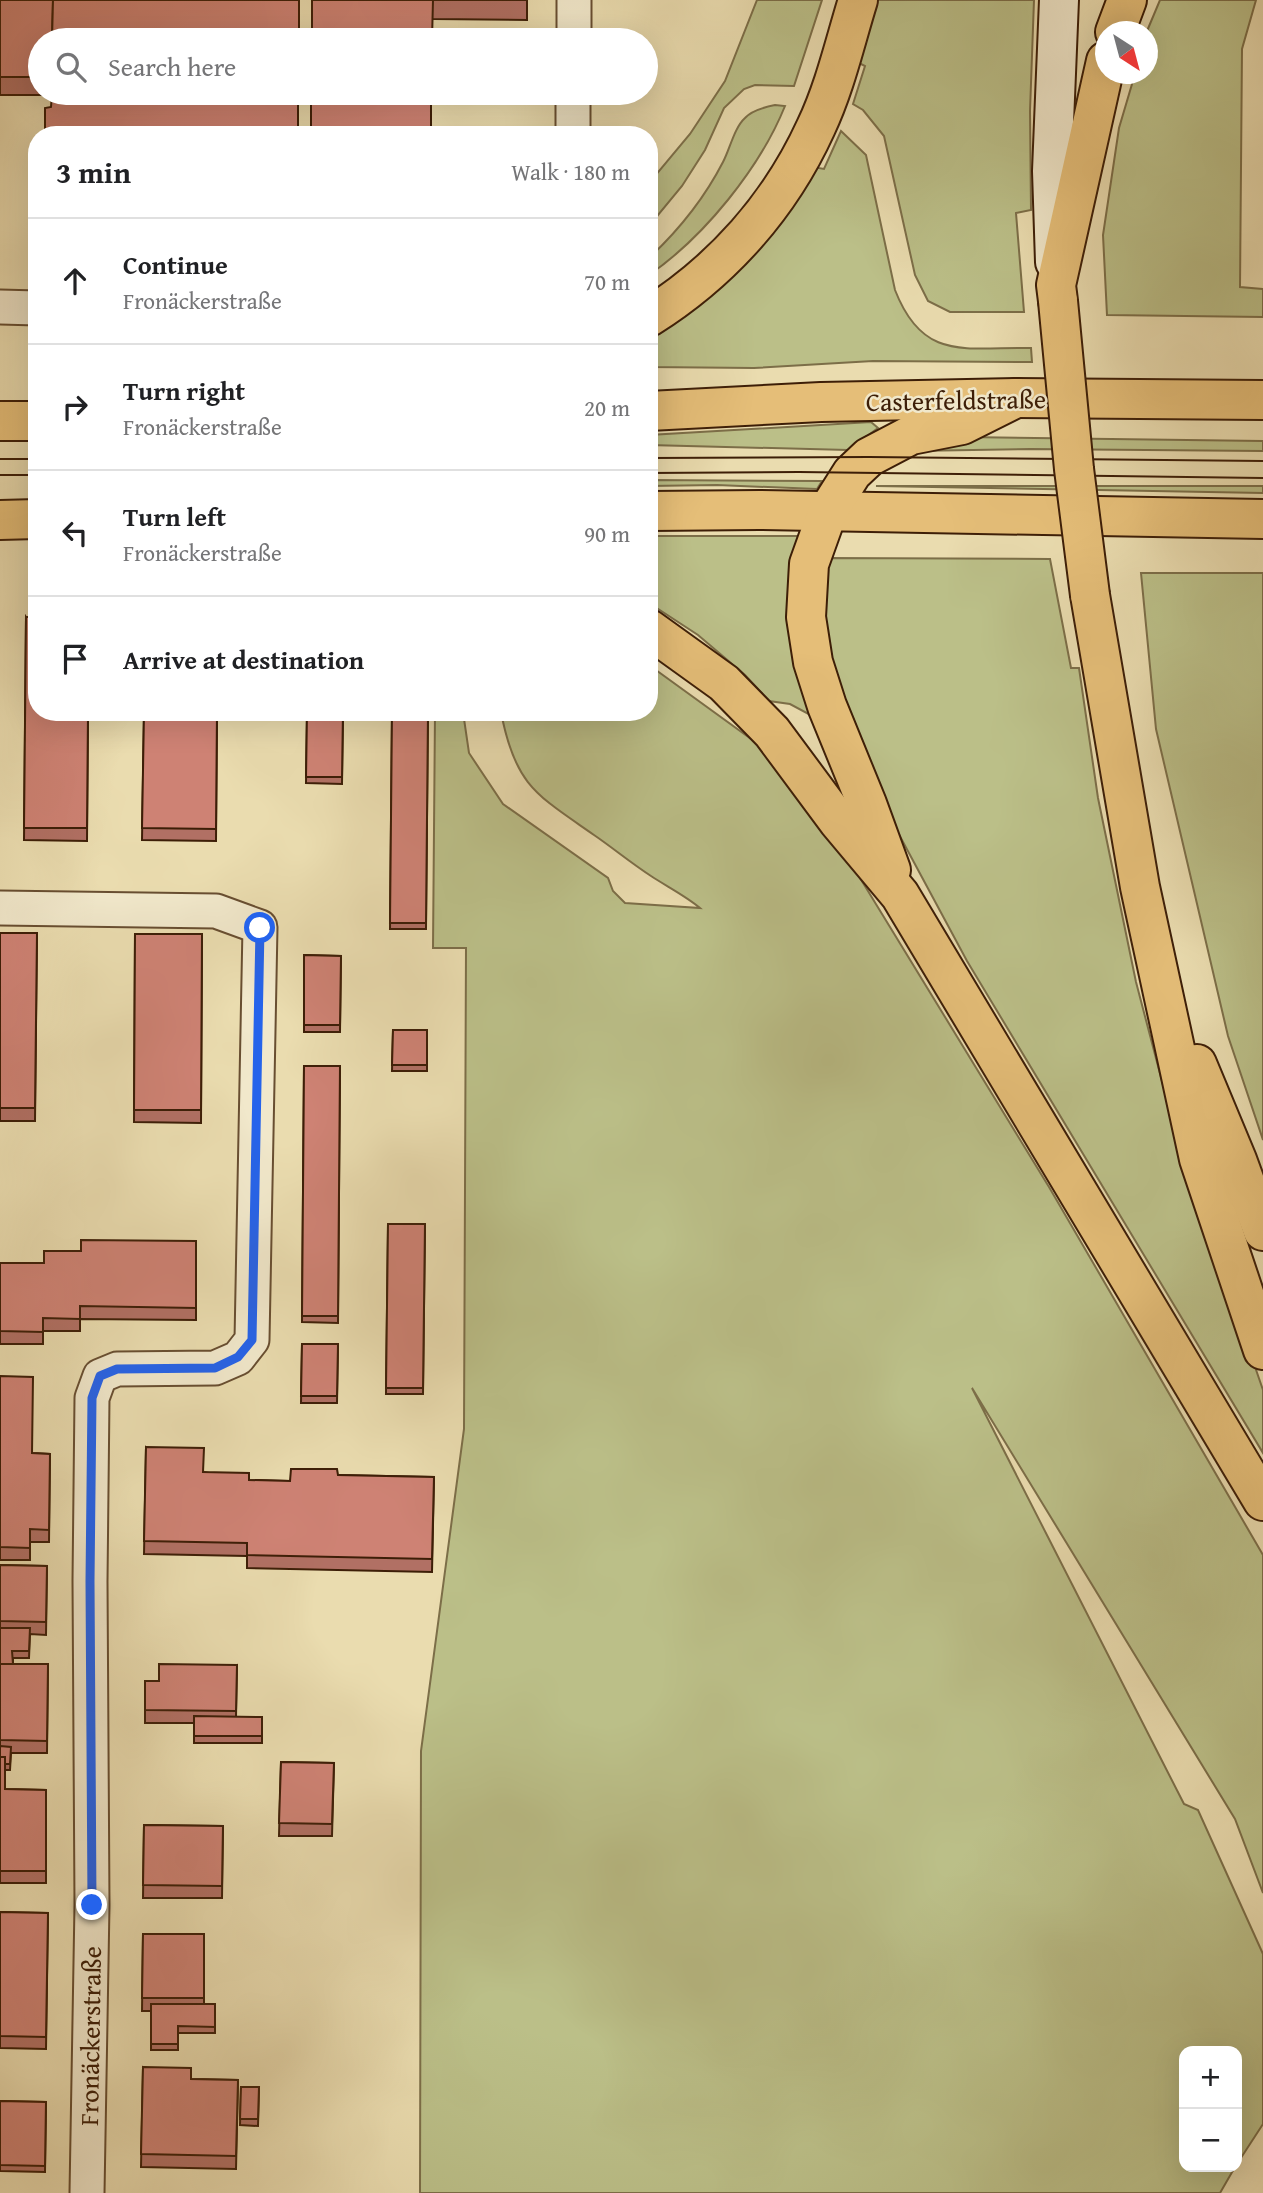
<!DOCTYPE html>
<html lang="en">
<head>
<meta charset="utf-8">
<style>
	body { margin:0; font-family:"Gentium Book Plus",serif; background:#f6f6f6; color:#202124 }
	.controls { position:absolute; right:21px; bottom:21px; display:grid; overflow:hidden; border-radius:14px; box-shadow:0 7px 28px #0002 }
	.controls button { width:63px; height:63px; display:grid; place-items:center; padding:0; border:0; border-bottom:2px solid #e0e0e0; background:#fff; color:#202124; font:35px sans-serif }
	.compass { position:absolute; left:1095px; top:21px; width:63px; height:63px; border-radius:50%; background:#fff; box-shadow:0 7px 28px #0002; rotate:144deg }
	.stop { position:absolute; width:21px; height:21px; margin:-16px; border:5px solid #2563eb; border-radius:50%; background:#fff }
	.stop.end { background:#2563eb; border-color:#fff; box-shadow:0 2px 7px #0008 }
	.list { margin:0; padding:0; list-style:none }
	h2 { display:flex; justify-content:space-between; align-items:center; height:91px; margin:0; padding:0 28px; font-size:30px }
	h2 small { font-size:23px; font-weight:400; color:#757577 }
	.list li { display:grid; grid-template-columns:46px 1fr auto; gap:21px; align-items:center; box-sizing:border-box; height:126px; padding:0 28px; border-top:2px solid #e0e0e0 }
	.list b { display:block; font-size:26px; white-space:nowrap }
	.list p { margin:0; font-size:23px; white-space:nowrap; color:#757577 }
	.list em { font-size:23px; font-style:normal; color:#757577 }
	.icon { flex:none; width:38px; height:38px; fill:none; stroke:currentColor; stroke-width:2; stroke-linecap:round; stroke-linejoin:round }
	.map { position:relative; flex:none; width:1263px; height:2193px; overflow:hidden }
	.search { position:absolute; background:#fff; box-shadow:0 7px 28px #0002; left:28px; top:28px; width:630px; height:77px; display:flex; align-items:center; gap:18px; box-sizing:border-box; padding:0 24px; border-radius:38px; color:#757577; font-size:26px }
	.panel { position:absolute; background:#fff; box-shadow:0 7px 28px #0002; left:28px; top:126px; width:630px; height:595px; border-radius:28px }
	.map>svg:first-child { display:block }
</style>
</head>
<body>
<div class="map">
<svg width="1263" height="2193" viewBox="0 0 1263 2193">
	<rect width="100%" height="100%" fill="#eadcaf"/>
	<filter id="stains"><feTurbulence type="fractalNoise" baseFrequency=".00286" numOctaves="4"/><feColorMatrix values="0 0 0 0 .2 0 0 0 0 .09 0 0 0 0 .02 0 0 0 .5 -.17"/></filter>
	<radialGradient id="worn" r=".72"><stop offset=".6" stop-color="#630" stop-opacity="0"/><stop offset="1" stop-color="#630" stop-opacity=".3"/></radialGradient>
	<g fill="#bbbf88" stroke="#7c6e48" stroke-width="2">
		<path d="M 757,0 L 822,0 L 794,86 L 755,85 L 744,89 L 724,108 L 705,150 L 682,186 L 649,226 L 649,183 L 690,134 L 725,81 Z"/>
		<path d="M 874,0 L 1034,0 L 1030,111 L 1031,210 L 1016,213 L 1024,312 L 950,312 L 928,301 L 915,275 L 884,136 L 863,110 L 853,104 L 865,66 L 855,61 Z"/>
		<path d="M 1160,0 L 1256,0 L 1242,49 L 1240,287 L 1263,289 L 1263,317 L 1107,315 L 1103,235 L 1119,128 L 1135,74 L 1148,74 L 1147,31 Z"/>
		<path d="M 775,105 L 785,106 C 760,168 704,237 649,275 L 649,258 C 680,229 704,199 723,162 C 730,149 734,128 745,118 C 752,110 765,107 775,105 Z"/>
		<path d="M 841,131 L 866,155 L 895,290 C 923,362 965,347 1031,348 L 1032,362 L 873,361 L 754,368 L 649,367 L 649,340 L 713,293 L 813,167 L 824,169 Z"/>
		<path d="M 871,422 L 878,428 L 848,450 L 649,445 L 649,435 Z"/>
		<path d="M 963,437 L 1263,441 L 1263,451 L 1030,449 L 912,451 Z"/>
		<path d="M 649,480 L 822,481 L 817,489 L 717,485 L 649,486 Z"/>
		<path d="M 876,486 L 1263,486 L 1263,493 Z"/>
		<path d="M 649,536 L 800,536 L 816,718 L 790,704 L 769,701 L 745,675 L 698,635 L 649,603 Z"/>
		<path d="M 827,558 L 1050,559 L 1071,668 L 1079,668 L 1098,798 L 1136,982 L 1169,1108 L 1208,1231 L 1263,1390 L 1263,1453 L 967,961 L 881,801 L 842,698 L 822,621 Z"/>
		<path d="M 1141,573 L 1263,573 L 1263,1140 L 1228,1036 L 1156,729 Z"/>
		<path d="M 649,665 L 758,744 L 849,860 L 1049,1187 L 1263,1555 L 1263,1893 L 1235,1819 L 972,1388 L 1184,1804 L 1198,1810 L 1263,1954 L 1263,2124 L 1237,2164 L 1237,2051 L 1184,2051 L 1184,2167 L 1235,2167 L 1220,2193 L 420,2193 L 421,1751 L 464,1429 L 466,948 L 433,948 L 435,712 L 463,712 L 469,753 L 503,804 L 608,878 L 613,891 L 625,903 L 700,908 C 686,896 666,886 651,876 C 631,863 613,848 594,835 C 537,795 515,786 501,712 L 649,712 Z"/>
	</g>
	<g fill="none" stroke-linecap="round" stroke-linejoin="round">
		<defs>
			<g id="street">
				<path d="M 574,40 L 574,0"/>
				<path d="M 573,135 L 573,93"/>
				<path d="M 0,307 L 37,308"/>
				<path d="M 0,908 L 216,911 L 260,927 L 252,1340 L 238,1358 L 215,1368 L 117,1369 L 100,1376 L 92,1398 L 90,1581 L 92,1905 L 87,2193"/>
			</g>
			<path id="secondary" d="M 1055,262 L 1052,171 L 1059,0"/>
			<g id="primary">
				<path d="M 649,411 L 821,402 L 1016,398 L 1263,400"/>
				<path d="M 649,511 L 759,510 L 1263,519"/>
			</g>
			<g id="highway">
				<path d="M 1115,32 L 1127,0"/>
				<path d="M 1058,301 L 1056,285 L 1106,61"/>
				<path d="M 649,317 C 722,271 780,206 816,127 C 835,87 845,42 858,0"/>
				<path d="M 0,421 L 37,421"/>
				<path d="M 0,520 L 37,519"/>
				<path d="M 1090,595 L 1140,887 L 1199,1159 L 1263,1350"/>
				<path d="M 649,629 L 724,683 L 772,732 L 838,821 L 900,895 L 1263,1501"/>
				<path d="M 891,870 L 867,804 L 827,706 L 813,662 L 806,617 L 809,564 L 828,511 L 852,473 L 869,457 L 911,435 L 962,425 L 1016,398"/>
				<path d="M 1197,1064 L 1237,1160 L 1263,1231"/>
			</g>
		</defs>
		<use href="#street" stroke="#684e31" stroke-width="37"/>
		<use href="#secondary" stroke="#3d1e07" stroke-width="42"/>
		<use href="#primary" stroke="#3d1e07" stroke-width="42"/>
		<use href="#highway" stroke="#3d1e07" stroke-width="42"/>
		<use href="#street" stroke="#f1e8cb" stroke-width="33"/>
		<use href="#secondary" stroke="#f1e8cb" stroke-width="38"/>
		<use href="#primary" stroke="#e5be78" stroke-width="38"/>
		<use href="#highway" stroke="#e5be78" stroke-width="38"/>
		<g stroke="#3d1e07" stroke-width="2">
			<path d="M 649,458 L 869,457 L 1263,461"/>
			<path d="M 0,459 L 37,459"/>
			<path d="M 649,473 L 799,472 L 1263,478"/>
			<path d="M 0,475 L 37,475"/>
		</g>
		<defs>
			<path id="highway-bridge" d="M 1058,301 L 1074,469 L 1090,595"/>
		</defs>
		<use href="#highway-bridge" stroke="#3d1e07" stroke-width="42" stroke-linecap="butt"/>
		<use href="#highway-bridge" stroke="#e5be78" stroke-width="38"/>
	</g>
	<g fill="#b17064" stroke="#3d1e07" stroke-width="2">
		<path d="M 0,0 L 40,40 L 40,93 L 52,93 L 52,95 L 0,95 Z"/>
		<path d="M 312,0 L 527,0 L 527,20 L 433,19 Z"/>
		<path d="M 26,617 L 88,712 L 87,841 L 24,840 Z"/>
		<path d="M 144,712 L 217,712 L 216,841 L 142,840 Z"/>
		<path d="M 307,712 L 343,712 L 342,784 L 306,783 Z"/>
		<path d="M 392,712 L 428,712 L 426,929 L 390,929 Z"/>
		<path d="M 0,933 L 37,933 L 35,1121 L 0,1121 Z"/>
		<path d="M 135,934 L 202,934 L 201,1123 L 134,1122 Z"/>
		<path d="M 304,955 L 341,956 L 340,1032 L 304,1032 Z"/>
		<path d="M 393,1030 L 427,1030 L 427,1071 L 392,1071 Z"/>
		<path d="M 304,1066 L 340,1066 L 338,1323 L 302,1322 Z"/>
		<path d="M 388,1224 L 425,1224 L 423,1394 L 386,1394 Z"/>
		<path d="M 196,1241 L 196,1320 L 80,1319 L 80,1331 L 43,1331 L 43,1344 L 0,1344 L 0,1263 L 44,1263 L 81,1251 Z"/>
		<path d="M 302,1344 L 338,1344 L 337,1403 L 301,1403 Z"/>
		<path d="M 0,1376 L 32,1453 L 50,1454 L 49,1542 L 30,1542 L 30,1560 L 0,1560 Z"/>
		<path d="M 146,1447 L 204,1472 L 249,1480 L 290,1481 L 338,1475 L 434,1477 L 432,1572 L 247,1568 L 247,1556 L 144,1554 Z"/>
		<path d="M 0,1565 L 47,1566 L 46,1635 L 30,1634 L 29,1658 L 13,1658 L 13,1664 L 48,1664 L 47,1753 L 11,1753 L 10,1770 L 5,1770 L 5,1789 L 46,1790 L 46,1883 L 0,1883 Z"/>
		<path d="M 237,1665 L 236,1717 L 262,1717 L 262,1743 L 194,1743 L 194,1723 L 145,1723 L 145,1681 L 159,1681 Z"/>
		<path d="M 281,1762 L 334,1763 L 332,1836 L 279,1836 Z"/>
		<path d="M 144,1825 L 223,1826 L 222,1898 L 143,1898 Z"/>
		<path d="M 0,1912 L 48,1913 L 46,2049 L 0,2048 Z"/>
		<path d="M 143,1934 L 204,1934 L 204,2004 L 215,2004 L 215,2033 L 178,2033 L 178,2050 L 151,2050 L 151,2011 L 142,2011 Z"/>
		<path d="M 143,2067 L 191,2079 L 238,2080 L 236,2169 L 141,2167 Z"/>
		<path d="M 241,2087 L 259,2087 L 258,2126 L 240,2125 Z"/>
		<path d="M 0,2101 L 46,2102 L 45,2172 L 0,2171 Z"/>
	</g>
	<g fill="#ce8274" stroke="#3d1e07" stroke-width="2">
		<path d="M 0,0 L 53,0 L 52,40 L 40,40 L 40,77 L 0,77 Z"/>
		<path d="M 53,0 L 299,0 L 299,40 L 52,40 Z"/>
		<path d="M 312,0 L 433,0 L 432,40 L 312,40 Z"/>
		<path d="M 52,93 L 298,93 L 298,135 L 45,135 L 45,108 L 51,107 Z"/>
		<rect x="311" y="93" width="120" height="42"/>
		<path d="M 26,617 L 37,617 L 37,712 L 88,712 L 87,828 L 24,828 Z"/>
		<path d="M 144,712 L 217,712 L 216,829 L 142,828 Z"/>
		<path d="M 307,712 L 343,712 L 342,777 L 306,777 Z"/>
		<path d="M 392,712 L 428,712 L 426,923 L 390,923 Z"/>
		<path d="M 0,933 L 37,933 L 35,1108 L 0,1108 Z"/>
		<path d="M 135,934 L 202,934 L 201,1110 L 134,1110 Z"/>
		<path d="M 304,955 L 341,956 L 340,1025 L 304,1025 Z"/>
		<path d="M 393,1030 L 427,1030 L 427,1065 L 392,1065 Z"/>
		<path d="M 304,1066 L 340,1066 L 338,1316 L 302,1316 Z"/>
		<path d="M 388,1224 L 425,1224 L 423,1388 L 386,1388 Z"/>
		<path d="M 81,1240 L 196,1241 L 196,1308 L 80,1306 L 80,1319 L 43,1318 L 43,1332 L 0,1331 L 0,1263 L 44,1263 L 44,1251 L 81,1251 Z"/>
		<path d="M 302,1344 L 338,1344 L 337,1396 L 301,1396 Z"/>
		<path d="M 0,1376 L 33,1377 L 32,1453 L 50,1454 L 49,1530 L 30,1529 L 30,1548 L 0,1547 Z"/>
		<path d="M 146,1447 L 204,1448 L 203,1472 L 249,1473 L 249,1480 L 290,1481 L 291,1469 L 337,1469 L 338,1475 L 434,1477 L 432,1559 L 247,1555 L 247,1543 L 144,1541 Z"/>
		<path d="M 0,1565 L 47,1566 L 46,1622 L 0,1621 Z"/>
		<path d="M 0,1628 L 30,1628 L 29,1651 L 12,1651 L 13,1664 L 0,1664 Z"/>
		<path d="M 0,1664 L 48,1664 L 47,1741 L 0,1740 Z"/>
		<path d="M 159,1664 L 237,1665 L 236,1711 L 145,1710 L 145,1681 L 159,1681 Z"/>
		<path d="M 194,1716 L 262,1717 L 262,1736 L 194,1736 Z"/>
		<path d="M 0,1746 L 11,1747 L 10,1764 L 5,1764 L 5,1757 L 0,1757 Z"/>
		<path d="M 0,1757 L 5,1757 L 5,1789 L 46,1790 L 46,1871 L 0,1871 Z"/>
		<path d="M 281,1762 L 334,1763 L 332,1824 L 279,1823 Z"/>
		<path d="M 144,1825 L 223,1826 L 222,1886 L 143,1885 Z"/>
		<path d="M 0,1912 L 48,1913 L 46,2037 L 0,2036 Z"/>
		<path d="M 143,1934 L 204,1934 L 204,1998 L 142,1998 Z"/>
		<path d="M 151,2004 L 215,2004 L 215,2027 L 178,2026 L 178,2044 L 151,2044 Z"/>
		<path d="M 143,2067 L 191,2068 L 191,2079 L 238,2080 L 236,2156 L 141,2154 Z"/>
		<path d="M 241,2087 L 259,2087 L 258,2119 L 240,2119 Z"/>
		<path d="M 0,2101 L 46,2102 L 45,2166 L 0,2165 Z"/>
	</g>
	<g fill="none" stroke-linecap="round" stroke-linejoin="round">
		<path stroke="#2563eb" stroke-width="9" d="M 92,1905 L 90,1581 L 92,1398 L 100,1376 L 117,1369 L 215,1368 L 238,1357 L 252,1340 L 260,928"/>
	</g>
	<g text-anchor="middle" dominant-baseline="central" stroke-width="5" stroke-linejoin="round" paint-order="stroke">
		<g font-size="26" fill="#3d1e07" stroke="#f1e8cb">
			<text transform="translate(956 400) rotate(-1)">Casterfeldstraße</text>
			<text transform="translate(90 2036) rotate(-89)">Fronäckerstraße</text>
		</g>
	</g>
	<rect width="100%" height="100%" filter="url(#stains)"/>
	<rect width="100%" height="100%" fill="url(#worn)"/>
</svg>
<div class="controls">
<button>+</button>
<button>−</button>
</div>
<svg class="compass" viewBox="-18 -18 36 36"><path d="M0-13l5 13h-10z" fill="#e53935"/><path d="M0 13l5-13h-10z" fill="#757577"/></svg>
<div class="stop" style="left:260px;top:928px"></div>
<div class="stop end" style="left:92px;top:1905px"></div>
<div class="search"><svg class="icon" aria-label="search" viewBox="0 0 24 24"><circle cx="10" cy="10" r="6"/><path d="M15 15l6 6"/></svg>Search here</div>
<section class="panel">
<h2>3 min<small>Walk · 180 m</small></h2>
<ul class="list">
<li><svg class="icon" aria-label="ahead" viewBox="0 0 24 24"><path d="M12 20V5M6 11l6-6 6 6"/></svg><div><b>Continue</b><p>Fronäckerstraße</p></div><em>70 m</em></li>
<li><svg class="icon" aria-label="right" viewBox="0 0 24 24"><path d="M7 20v-9h11M14 6l5 5-5 5"/></svg><div><b>Turn right</b><p>Fronäckerstraße</p></div><em>20 m</em></li>
<li><svg class="icon" aria-label="left" viewBox="0 0 24 24"><path d="M17 20v-9H6M10 6l-5 5 5 5"/></svg><div><b>Turn left</b><p>Fronäckerstraße</p></div><em>90 m</em></li>
<li><svg class="icon" aria-label="arrive" viewBox="0 0 24 24"><path d="M6 21V4h12l-3 4 3 4H6"/></svg><div><b>Arrive at destination</b></div></li>
</ul>
</section>
</div>
</body>
</html>
